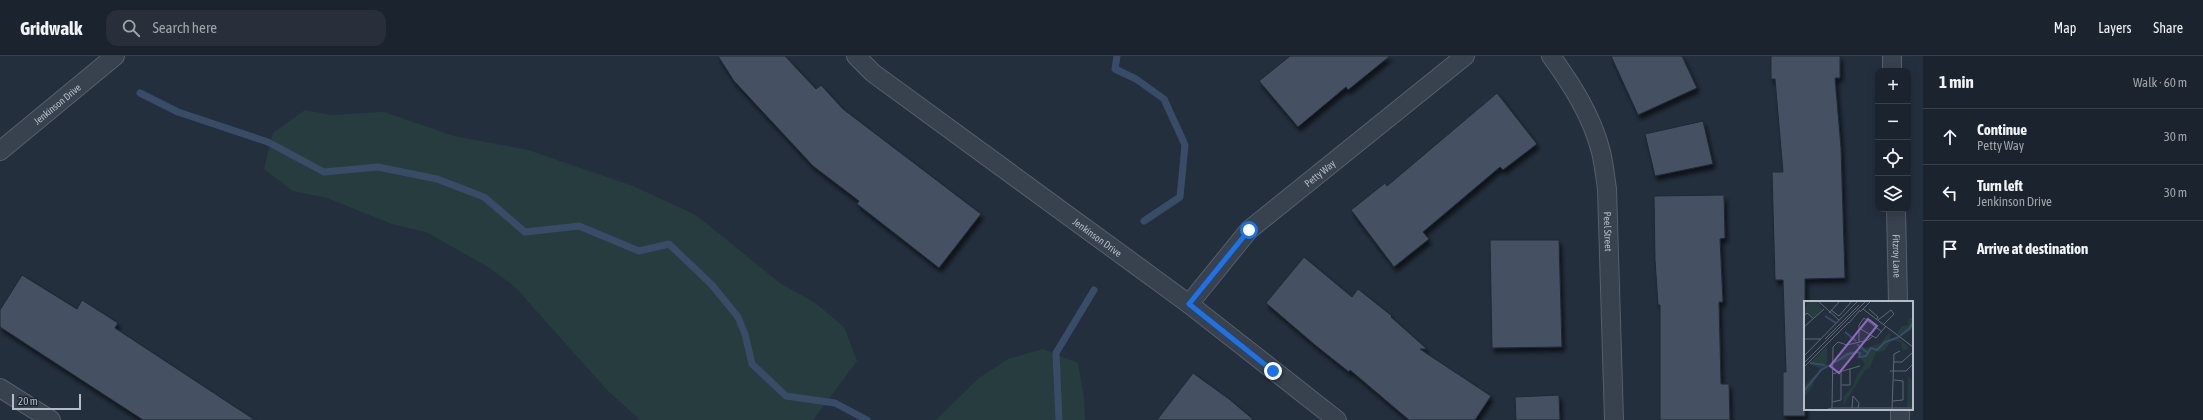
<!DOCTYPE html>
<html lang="en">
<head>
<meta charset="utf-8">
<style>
	body { margin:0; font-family:"Asap Condensed",sans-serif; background:#282f3a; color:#f1f3f6 }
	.controls { position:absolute; right:12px; top:12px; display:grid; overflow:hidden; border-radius:8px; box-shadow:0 2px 10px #0003 }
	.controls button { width:36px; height:36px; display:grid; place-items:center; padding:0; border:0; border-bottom:1px solid #39404a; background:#1b232e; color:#f1f3f6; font:20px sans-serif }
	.scale { position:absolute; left:12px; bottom:10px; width:69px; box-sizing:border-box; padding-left:4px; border:2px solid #b4bcc9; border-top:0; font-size:11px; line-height:14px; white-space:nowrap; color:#b4bcc9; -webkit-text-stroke:3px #1d2633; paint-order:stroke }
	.stop { position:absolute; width:12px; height:12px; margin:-9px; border:3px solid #1a73e8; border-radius:50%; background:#fff }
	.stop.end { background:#1a73e8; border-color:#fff; box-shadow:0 1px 4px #0008 }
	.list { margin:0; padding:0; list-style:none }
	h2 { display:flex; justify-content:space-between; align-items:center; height:52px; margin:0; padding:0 16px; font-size:17px }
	h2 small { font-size:13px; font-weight:400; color:#a0a4aa }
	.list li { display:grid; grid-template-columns:26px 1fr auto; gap:12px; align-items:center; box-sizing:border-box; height:56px; padding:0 16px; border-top:1px solid #39404a }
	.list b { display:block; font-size:15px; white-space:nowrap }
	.list p { margin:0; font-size:13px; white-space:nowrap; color:#a0a4aa }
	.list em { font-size:13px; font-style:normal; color:#a0a4aa }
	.icon { flex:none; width:22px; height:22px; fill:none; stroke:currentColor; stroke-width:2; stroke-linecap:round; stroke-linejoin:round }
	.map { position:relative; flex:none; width:1923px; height:364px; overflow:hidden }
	header { display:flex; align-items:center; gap:24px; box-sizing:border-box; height:56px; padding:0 20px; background:#1b232e; border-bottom:1px solid #39404a }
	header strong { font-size:19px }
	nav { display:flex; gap:22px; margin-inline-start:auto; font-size:14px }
	.search { width:280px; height:36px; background:#282f3a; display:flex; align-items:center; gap:10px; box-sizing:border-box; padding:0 14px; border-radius:12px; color:#a0a4aa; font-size:15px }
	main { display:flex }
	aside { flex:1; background:#1b232e }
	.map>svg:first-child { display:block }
</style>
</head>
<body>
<header>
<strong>Gridwalk</strong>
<div class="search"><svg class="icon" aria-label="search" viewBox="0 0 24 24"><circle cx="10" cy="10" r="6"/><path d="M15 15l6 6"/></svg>Search here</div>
<nav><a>Map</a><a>Layers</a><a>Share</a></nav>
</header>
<main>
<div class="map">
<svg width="1923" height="364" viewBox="0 0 1923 364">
	<defs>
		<filter id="shadow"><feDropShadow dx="2.5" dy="4.5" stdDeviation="2" flood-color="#0009"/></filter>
	</defs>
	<rect width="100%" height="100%" fill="#242f3e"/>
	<g fill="#263c3f">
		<path d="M 305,54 L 331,59 L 384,56 L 454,80 L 528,94 L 633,130 L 696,159 L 781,228 L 814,246 L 844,271 L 857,305 L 813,364 L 640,364 L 608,335 L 515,231 L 488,211 L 426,176 L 392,168 L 327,142 L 293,135 L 264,113 L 273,77 Z"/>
		<path d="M 1043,293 L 1078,307 L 1084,342 L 1085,364 L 936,364 L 979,322 L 1008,303 Z"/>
	</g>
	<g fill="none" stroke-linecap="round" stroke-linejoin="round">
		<g stroke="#394c67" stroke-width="7">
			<path d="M 1117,0 L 1115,13 L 1136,23 L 1164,43 L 1185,89 L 1180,141 L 1144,165"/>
			<path d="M 140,37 L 178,56 L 268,86 L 324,116 L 378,111 L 437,123 L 484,141 L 525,176 L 579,170 L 639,195 L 669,188 L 712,229 L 738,261 L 745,278 L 752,308 L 786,340 L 835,347 L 867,364"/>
			<path d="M 1059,364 L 1056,297 L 1094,234"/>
		</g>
	</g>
	<g fill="#455162" stroke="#1f2835" filter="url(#shadow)">
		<path d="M 718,0 L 785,0 L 816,33 L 821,29 L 843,53 L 981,158 L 939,212 L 857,148 L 859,145 L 813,110 L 734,25 Z"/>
		<path d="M 1290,0 L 1390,0 L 1348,34 L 1346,31 L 1298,71 L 1259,25 Z"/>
		<path d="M 1611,0 L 1682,0 L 1697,32 L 1638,59 Z"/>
		<path d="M 1771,0 L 1840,0 L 1840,22 L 1835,22 L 1841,92 L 1845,222 L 1805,223 L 1805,360 L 1783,360 L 1783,316 L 1786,316 L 1783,224 L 1775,224 L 1772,116 L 1783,116 L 1775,23 L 1771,23 Z"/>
		<path d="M 1497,37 L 1537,88 L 1503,114 L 1500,111 L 1423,176 L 1429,183 L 1394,211 L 1351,154 L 1385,127 L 1387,130 Z"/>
		<path d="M 1703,65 L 1713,108 L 1655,120 L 1645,78 Z"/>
		<path d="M 1724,139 L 1725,182 L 1720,183 L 1723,246 L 1719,246 L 1721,328 L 1729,328 L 1730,364 L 1660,364 L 1660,249 L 1658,249 L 1655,204 L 1654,140 Z"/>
		<path d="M 1490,184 L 1559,184 L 1562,291 L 1492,292 Z"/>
		<path d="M 1304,201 L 1352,241 L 1358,233 L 1392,260 L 1391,261 L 1427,293 L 1420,293 L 1491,340 L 1475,364 L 1409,364 L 1350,314 L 1349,316 L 1315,289 L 1266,247 Z"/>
		<path d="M 22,219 L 77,253 L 82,244 L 118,267 L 115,272 L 255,364 L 143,364 L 0,271 L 0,254 Z"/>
		<path d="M 1193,317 L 1229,343 L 1254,364 L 1157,364 Z"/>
		<path d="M 1559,339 L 1560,364 L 1516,364 L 1515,341 Z"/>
	</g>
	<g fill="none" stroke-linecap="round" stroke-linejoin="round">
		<defs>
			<g id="street">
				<path id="s1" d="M 856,0 L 873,17 L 1189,248 L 1337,364"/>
				<path id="s2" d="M 1551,0 C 1572,29 1592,60 1601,96 C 1604,108 1605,120 1607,133 L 1614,364"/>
				<path d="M 1892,0 L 1892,15"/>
				<path id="s3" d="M 0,95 L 115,0"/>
				<path id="s4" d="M 1896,153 L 1898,246"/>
				<path id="s5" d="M 1189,248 L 1249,174 L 1465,0"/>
				<path d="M 0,332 L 51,364"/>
				<path d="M 1900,353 L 1900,364"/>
			</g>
		</defs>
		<use href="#street" stroke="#565f6c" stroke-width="20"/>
		<use href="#street" stroke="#38414e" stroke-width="18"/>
	</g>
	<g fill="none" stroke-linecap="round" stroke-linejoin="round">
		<path stroke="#1a73e8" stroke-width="5" d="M 1249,174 L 1189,248 L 1273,315"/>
	</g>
	<g text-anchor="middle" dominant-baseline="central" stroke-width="4" stroke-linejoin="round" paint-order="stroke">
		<g font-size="10" fill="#b4bcc9" stroke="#1d2633">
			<text stroke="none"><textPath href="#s3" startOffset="74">Jenkinson Drive</textPath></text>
			<text stroke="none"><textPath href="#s5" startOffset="186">Petty Way</textPath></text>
			<text stroke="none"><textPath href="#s2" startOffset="189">Peel Street</textPath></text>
			<text stroke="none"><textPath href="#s1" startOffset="302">Jenkinson Drive</textPath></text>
			<text stroke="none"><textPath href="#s4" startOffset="47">Fitzroy Lane</textPath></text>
		</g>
	</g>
	<g transform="translate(1804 245)">
		<rect width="109" height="109" fill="#242f3e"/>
		<path d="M 6,0 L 13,0 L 18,8 L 10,17 L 3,12 L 0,15 L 0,7 ZM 105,17 L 109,17 L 109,23 L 106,29 L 96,35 L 93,32 L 98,25 L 104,24 ZM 86,31 L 86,38 L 93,36 L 105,47 L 99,50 L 97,41 L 88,39 L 80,50 L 72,51 L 66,67 L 61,69 L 40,104 L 39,96 L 50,84 L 52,76 L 61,63 L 54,54 L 54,45 L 63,47 L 77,42 ZM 23,45 L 23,66 L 18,68 L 5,63 ZM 50,50 L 50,57 L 33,60 L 41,52 ZM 12,73 L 8,86 L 0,96 L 0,85 ZM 104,75 L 109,81 L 109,106 L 103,106 Z" fill="#263c3f"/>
		<path fill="none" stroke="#394c67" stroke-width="2" d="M 21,15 L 32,22M 41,31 L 52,40M 96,35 L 106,27 L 109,21M 53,43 L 64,52M 6,62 L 21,64M 30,62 L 44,53 L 53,51 L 56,52 L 55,56 L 62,55 L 67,47 L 73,49 L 81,41 L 95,36M 0,90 L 17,69 L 26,64"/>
		<path fill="none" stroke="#5e6776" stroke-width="1" d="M 14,0 L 35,19M 59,8 L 109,46M 65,8 L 74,16 L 73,18M 27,9 L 35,15 L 48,0M 56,11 L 67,0M 25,12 L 36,0M 0,15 L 3,12 L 10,18M 74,19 L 87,9 L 90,13 L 80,23M 45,22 L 56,9M 0,26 L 20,8M 55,27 L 72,37 L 82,25M 0,38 L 17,38M 21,38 L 55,4M 55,41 L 55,24 L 60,17 L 78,31M 0,55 L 54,0M 90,61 L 98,61 L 109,51M 0,62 L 62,0M 0,66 L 45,21M 86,70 L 102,70 L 109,63M 28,73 L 56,65M 38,84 L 46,84 L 46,68M 89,100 L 99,99 L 99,80 L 90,79M 28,101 L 37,99 L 37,71M 28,107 L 29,46 L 34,41 L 43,44 L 64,39 L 69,35M 48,107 L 49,95 L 55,102 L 54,107M 21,109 L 28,107 L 109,107M 88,109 L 90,53 L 96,50"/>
		<path fill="#9266c3" fill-opacity="0.15" stroke="#9266c3" stroke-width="2" d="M 64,18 L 73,25 L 35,72 L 26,65 Z"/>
		<rect width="109" height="109" fill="none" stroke="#b4bcc9" stroke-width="2"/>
	</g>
</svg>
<div class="controls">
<button>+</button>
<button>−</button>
<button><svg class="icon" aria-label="locate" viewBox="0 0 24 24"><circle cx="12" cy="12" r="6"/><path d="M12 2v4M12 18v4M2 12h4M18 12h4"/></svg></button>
<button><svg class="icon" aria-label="layers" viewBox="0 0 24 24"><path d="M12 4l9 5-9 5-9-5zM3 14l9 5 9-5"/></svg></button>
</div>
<div class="scale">20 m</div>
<div class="stop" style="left:1249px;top:174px"></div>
<div class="stop end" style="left:1273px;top:315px"></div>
</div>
<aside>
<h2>1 min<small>Walk · 60 m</small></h2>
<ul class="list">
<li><svg class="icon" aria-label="ahead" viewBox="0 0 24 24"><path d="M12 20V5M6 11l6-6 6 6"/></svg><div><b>Continue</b><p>Petty Way</p></div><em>30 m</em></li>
<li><svg class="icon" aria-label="left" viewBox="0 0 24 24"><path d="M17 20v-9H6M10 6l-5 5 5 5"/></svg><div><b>Turn left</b><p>Jenkinson Drive</p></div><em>30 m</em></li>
<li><svg class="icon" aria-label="arrive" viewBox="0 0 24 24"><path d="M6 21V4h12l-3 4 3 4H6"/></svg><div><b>Arrive at destination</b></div></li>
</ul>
</aside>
</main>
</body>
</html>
